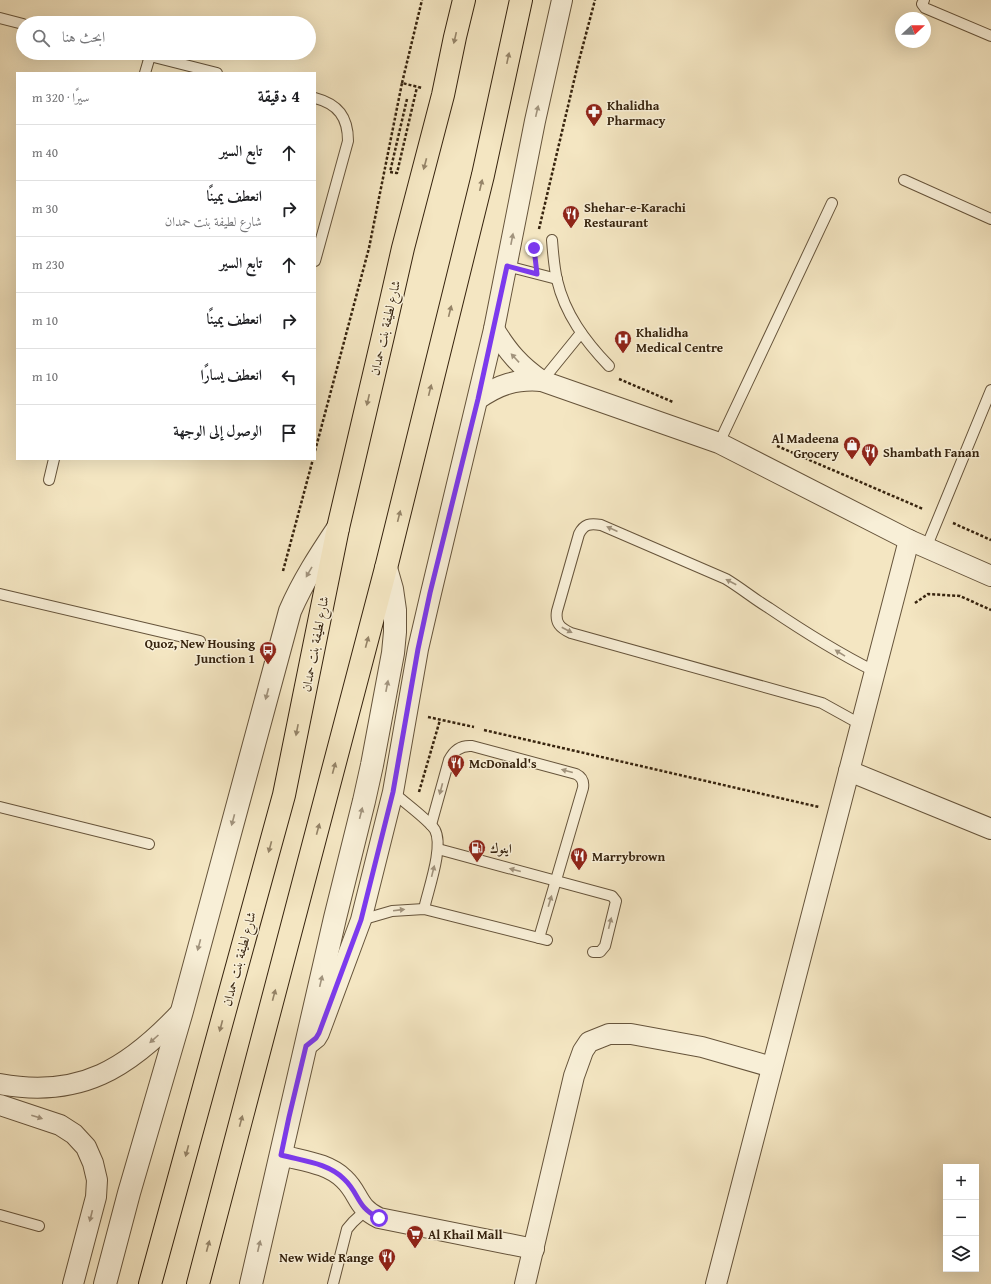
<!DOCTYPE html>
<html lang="ar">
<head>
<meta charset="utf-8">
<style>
	body { margin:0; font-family:"Gentium Book Plus",Amiri,serif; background:#f2f2f2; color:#202124; direction:rtl }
	.controls { position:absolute; right:12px; bottom:12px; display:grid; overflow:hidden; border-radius:0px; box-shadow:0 4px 16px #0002 }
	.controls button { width:36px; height:36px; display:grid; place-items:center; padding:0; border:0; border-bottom:1px solid #e0e0e0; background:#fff; color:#202124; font:20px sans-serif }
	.compass { position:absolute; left:895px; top:12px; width:36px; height:36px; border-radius:50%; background:#fff; box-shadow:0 4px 16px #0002; rotate:68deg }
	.stop { position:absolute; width:12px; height:12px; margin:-9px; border:3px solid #7c3aed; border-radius:50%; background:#fff }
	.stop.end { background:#7c3aed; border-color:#fff; box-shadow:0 1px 4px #0008 }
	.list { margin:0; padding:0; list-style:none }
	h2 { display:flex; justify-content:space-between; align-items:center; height:52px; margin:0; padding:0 16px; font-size:17px }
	h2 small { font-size:13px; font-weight:400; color:#757577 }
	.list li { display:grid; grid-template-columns:26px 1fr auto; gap:12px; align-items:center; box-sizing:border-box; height:56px; padding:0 16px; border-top:1px solid #e0e0e0 }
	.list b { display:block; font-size:15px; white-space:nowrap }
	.list p { margin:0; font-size:13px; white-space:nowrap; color:#757577 }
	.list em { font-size:13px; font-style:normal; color:#757577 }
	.icon { flex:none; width:22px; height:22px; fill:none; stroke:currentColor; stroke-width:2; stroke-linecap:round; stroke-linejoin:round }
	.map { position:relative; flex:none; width:991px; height:1284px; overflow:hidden; direction:ltr }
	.search { position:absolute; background:#fff; box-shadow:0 4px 16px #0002; left:16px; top:16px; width:300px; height:44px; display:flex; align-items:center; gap:10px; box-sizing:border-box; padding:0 14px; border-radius:22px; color:#757577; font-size:15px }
	.panel { position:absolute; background:#fff; box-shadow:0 4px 16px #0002; left:16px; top:72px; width:300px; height:388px; border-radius:0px; direction:rtl }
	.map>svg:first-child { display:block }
</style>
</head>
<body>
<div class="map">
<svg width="991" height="1284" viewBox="0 0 991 1284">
	<rect width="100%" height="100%" fill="#f4e6c2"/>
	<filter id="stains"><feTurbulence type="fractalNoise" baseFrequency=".005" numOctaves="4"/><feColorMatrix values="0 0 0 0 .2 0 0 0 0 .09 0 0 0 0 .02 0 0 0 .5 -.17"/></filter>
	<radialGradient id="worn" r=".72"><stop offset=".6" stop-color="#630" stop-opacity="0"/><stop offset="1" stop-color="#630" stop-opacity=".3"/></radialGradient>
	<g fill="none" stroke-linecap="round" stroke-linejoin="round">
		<defs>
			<g id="service">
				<path d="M 924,0 L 922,4 L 925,8 L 991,36"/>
				<path d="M 0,18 L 23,24"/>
				<path d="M 138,53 L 217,73"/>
				<path d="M 145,73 L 150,56"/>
				<path d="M 315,98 C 338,104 348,117 348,141 L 315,261"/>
				<path d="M 904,180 L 991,219"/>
				<path d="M 552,240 C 553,253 554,267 557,280 C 565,314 585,341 609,366"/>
				<path d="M 507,266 L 557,279"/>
				<path d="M 542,381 L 581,333"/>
				<path d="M 719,443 L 832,203"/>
				<path d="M 49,480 L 54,459"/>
				<path d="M 926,548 L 991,390"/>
				<path d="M 0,594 L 200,641"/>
				<path d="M 860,724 L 822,703 L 571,633 C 560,628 555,623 557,611 L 579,534 C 584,524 590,523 601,525 L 726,579 C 741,588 754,599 769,608 C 803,631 838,653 874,671"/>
				<path d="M 393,792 C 402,801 429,820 435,830 C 444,847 428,890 424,909"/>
				<path d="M 0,807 L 149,844"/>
				<path d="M 431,825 L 449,760 C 454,750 461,745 472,746 L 576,774 C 582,777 584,782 583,788 L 539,938"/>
				<path d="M 438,849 L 612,896 L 616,901 L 605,946 L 600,952 L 593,952"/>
				<path d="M 361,920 L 392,911 L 424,909 L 547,940"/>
				<path d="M 0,1215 L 39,1226"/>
				<path d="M 333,1284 L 347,1229 L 353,1222 L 366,1210"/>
			</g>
			<g id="minor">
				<path d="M 494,329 C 508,352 520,366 542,381 L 719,443 L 909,540 L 991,576"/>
				<path d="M 478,399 C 500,384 516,379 542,381"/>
				<path d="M 849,771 L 991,829"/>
				<path d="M 306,1046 L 316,1038 L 319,1033 L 361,920 L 393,792 L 418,649 L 431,593 L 494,329 L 535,121 L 562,0"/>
				<path d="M 0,1084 C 80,1099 129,1068 182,1011"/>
				<path d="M 0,1105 L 60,1125 L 74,1134 L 86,1147 L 93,1163 L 97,1180 L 96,1197 L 73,1284"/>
				<path d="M 281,1155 C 303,1161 328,1163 344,1179 C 360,1194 356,1207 379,1218 L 534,1249"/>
				<path d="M 525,1284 L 574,1076 L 583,1051 L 589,1042 L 609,1034 L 631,1034 L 702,1047 L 772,1067"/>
				<path d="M 716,1284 L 909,540"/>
			</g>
			<g id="tertiary">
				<path d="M 105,1284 L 129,1193 L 182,1011 L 290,611 C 303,581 320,555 338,528"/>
				<path d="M 251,1284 L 335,918 L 364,801 L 372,765 L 393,653 L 395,632 L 395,610 L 392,589 L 386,568"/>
			</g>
			<g id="primary">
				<path d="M 150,1284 L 284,795 L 338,528 L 383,336 L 403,248 L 443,95 L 455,37 L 464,0"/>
				<path d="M 198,1284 L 386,568 L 483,175 L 521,0"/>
			</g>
		</defs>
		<use href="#service" stroke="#66543b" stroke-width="12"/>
		<use href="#minor" stroke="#66543b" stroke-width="22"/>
		<use href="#tertiary" stroke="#66543b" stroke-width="24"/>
		<use href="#primary" stroke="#36230e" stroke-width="24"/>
		<g stroke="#36230e" stroke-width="2.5" stroke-dasharray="3 2" stroke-linecap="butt">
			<path d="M 402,83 L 422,0"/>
			<path d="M 407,99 L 390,172 L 397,173 L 417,87"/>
			<path d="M 539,229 L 577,68 L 595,0"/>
			<path d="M 619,379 L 673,402"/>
			<path d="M 777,446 L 923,509"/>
			<path d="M 315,451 L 369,248 L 402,83 L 422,88"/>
			<path d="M 953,523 L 991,540"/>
			<path d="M 283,571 L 313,459"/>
			<path d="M 915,603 L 928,594 L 960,596 L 991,610"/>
			<path d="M 428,717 L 474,727"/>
			<path d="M 484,730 L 819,807"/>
			<path d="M 419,792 L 440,720"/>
		</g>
		<use href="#service" stroke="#f8efd7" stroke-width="10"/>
		<use href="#minor" stroke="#f8efd7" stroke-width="20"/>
		<use href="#tertiary" stroke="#f8efd7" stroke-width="22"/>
		<use href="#primary" stroke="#f4e6c2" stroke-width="22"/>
	</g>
	<defs><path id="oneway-solid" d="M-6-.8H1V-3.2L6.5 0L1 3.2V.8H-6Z"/></defs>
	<g fill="#958468">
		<use href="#oneway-solid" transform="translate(455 38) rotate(103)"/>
		<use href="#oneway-solid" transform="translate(508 58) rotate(-78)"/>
		<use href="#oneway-solid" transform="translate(425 164) rotate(105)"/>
		<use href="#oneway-solid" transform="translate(481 185) rotate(-77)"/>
		<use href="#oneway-solid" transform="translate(450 311) rotate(-76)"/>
		<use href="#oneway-solid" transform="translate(430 390) rotate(-76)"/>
		<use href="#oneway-solid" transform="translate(368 400) rotate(103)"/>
		<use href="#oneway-solid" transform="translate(399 516) rotate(-76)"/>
		<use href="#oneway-solid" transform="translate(367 642) rotate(-75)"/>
		<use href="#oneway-solid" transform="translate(297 730) rotate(101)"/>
		<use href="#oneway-solid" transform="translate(334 768) rotate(-75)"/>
		<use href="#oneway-solid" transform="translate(318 829) rotate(-75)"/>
		<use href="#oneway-solid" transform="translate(270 847) rotate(105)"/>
		<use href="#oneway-solid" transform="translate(274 995) rotate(-75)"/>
		<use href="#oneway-solid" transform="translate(221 1026) rotate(105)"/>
		<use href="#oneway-solid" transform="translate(241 1121) rotate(-75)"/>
		<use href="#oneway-solid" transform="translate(187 1151) rotate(105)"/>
		<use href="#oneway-solid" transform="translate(208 1246) rotate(-75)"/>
	</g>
	<g fill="#a1937d">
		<use href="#oneway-solid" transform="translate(537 111) rotate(-77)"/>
		<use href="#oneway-solid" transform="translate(512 239) rotate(-79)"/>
		<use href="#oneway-solid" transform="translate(515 358) rotate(-133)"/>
		<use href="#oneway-solid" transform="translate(612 529) rotate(-156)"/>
		<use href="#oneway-solid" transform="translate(309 572) rotate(120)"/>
		<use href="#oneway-solid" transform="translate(731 582) rotate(-152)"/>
		<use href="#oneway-solid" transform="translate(567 630) rotate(28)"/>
		<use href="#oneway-solid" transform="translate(840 653) rotate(-148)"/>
		<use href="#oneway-solid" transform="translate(387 686) rotate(-79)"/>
		<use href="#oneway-solid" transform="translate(267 694) rotate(105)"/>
		<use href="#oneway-solid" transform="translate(567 771) rotate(-165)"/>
		<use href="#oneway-solid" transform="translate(441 789) rotate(105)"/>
		<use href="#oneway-solid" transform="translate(361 813) rotate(-76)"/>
		<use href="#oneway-solid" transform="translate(233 820) rotate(105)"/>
		<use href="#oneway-solid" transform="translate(515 870) rotate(-165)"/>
		<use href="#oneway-solid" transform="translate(433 871) rotate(-76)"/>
		<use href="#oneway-solid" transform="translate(550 901) rotate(-73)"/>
		<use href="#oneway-solid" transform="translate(399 910) rotate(-7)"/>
		<use href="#oneway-solid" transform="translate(610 923) rotate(-76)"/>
		<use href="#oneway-solid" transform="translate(199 945) rotate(105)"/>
		<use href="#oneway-solid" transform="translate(321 981) rotate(-77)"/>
		<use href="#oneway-solid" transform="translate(154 1039) rotate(138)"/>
		<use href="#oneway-solid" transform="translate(37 1117) rotate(18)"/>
		<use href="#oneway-solid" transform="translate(91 1216) rotate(104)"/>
		<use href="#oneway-solid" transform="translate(259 1246) rotate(-77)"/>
	</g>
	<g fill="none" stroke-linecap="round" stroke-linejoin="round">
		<path stroke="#7c3aed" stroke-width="5" d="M 379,1218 C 356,1207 360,1194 344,1179 C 328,1163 303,1161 281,1155 L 289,1117 L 306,1046 L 316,1038 L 319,1033 L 361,920 L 393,792 L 418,649 L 430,593 L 478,399 L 507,266 L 537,274 L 534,248"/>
	</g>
	<defs>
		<symbol id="pharmacy-pin" viewBox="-11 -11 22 30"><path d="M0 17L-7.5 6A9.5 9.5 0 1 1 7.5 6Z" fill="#8f2418" stroke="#f8efd7"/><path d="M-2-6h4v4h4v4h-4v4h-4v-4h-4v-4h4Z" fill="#fff"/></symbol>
		<symbol id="restaurant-pin" viewBox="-11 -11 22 30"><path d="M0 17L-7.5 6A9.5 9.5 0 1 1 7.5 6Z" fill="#8f2418" stroke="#f8efd7"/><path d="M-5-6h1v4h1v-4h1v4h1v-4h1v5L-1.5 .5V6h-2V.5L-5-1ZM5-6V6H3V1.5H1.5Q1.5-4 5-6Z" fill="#fff"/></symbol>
		<symbol id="hospital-pin" viewBox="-11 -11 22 30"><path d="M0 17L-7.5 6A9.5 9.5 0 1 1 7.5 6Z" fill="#8f2418" stroke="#f8efd7"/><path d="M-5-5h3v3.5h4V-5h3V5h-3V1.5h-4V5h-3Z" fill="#fff"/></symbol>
		<symbol id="shop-pin" viewBox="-11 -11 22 30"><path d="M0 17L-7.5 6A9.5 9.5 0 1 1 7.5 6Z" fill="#8f2418" stroke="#f8efd7"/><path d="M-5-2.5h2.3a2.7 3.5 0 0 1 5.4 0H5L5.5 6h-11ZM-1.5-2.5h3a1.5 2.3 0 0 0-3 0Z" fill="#fff"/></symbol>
		<symbol id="bus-pin" viewBox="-11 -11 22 30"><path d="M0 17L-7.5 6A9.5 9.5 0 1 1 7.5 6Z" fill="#8f2418" stroke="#f8efd7"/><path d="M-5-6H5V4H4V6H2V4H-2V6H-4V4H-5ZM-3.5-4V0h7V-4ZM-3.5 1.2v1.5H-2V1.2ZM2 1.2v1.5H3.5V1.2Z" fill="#fff"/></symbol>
		<symbol id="fuel-pin" viewBox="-11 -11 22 30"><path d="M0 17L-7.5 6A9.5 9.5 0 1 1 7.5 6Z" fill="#8f2418" stroke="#f8efd7"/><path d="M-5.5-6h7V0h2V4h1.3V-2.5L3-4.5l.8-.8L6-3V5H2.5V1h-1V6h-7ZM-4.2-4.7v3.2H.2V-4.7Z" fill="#fff"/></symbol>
		<symbol id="supermarket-pin" viewBox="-11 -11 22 30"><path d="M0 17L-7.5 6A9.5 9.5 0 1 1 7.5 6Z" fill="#8f2418" stroke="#f8efd7"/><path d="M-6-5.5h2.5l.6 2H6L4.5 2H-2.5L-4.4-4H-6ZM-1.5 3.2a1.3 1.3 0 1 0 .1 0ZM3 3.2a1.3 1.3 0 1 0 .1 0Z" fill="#fff"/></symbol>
	</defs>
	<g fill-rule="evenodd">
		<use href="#pharmacy-pin" x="584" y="102" width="20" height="27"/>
		<use href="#restaurant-pin" x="561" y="204" width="20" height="27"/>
		<use href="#hospital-pin" x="613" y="329" width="20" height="27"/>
		<use href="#shop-pin" x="842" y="435" width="20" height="27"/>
		<use href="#restaurant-pin" x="860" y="442" width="20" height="27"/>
		<use href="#bus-pin" x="258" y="640" width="20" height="27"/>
		<use href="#restaurant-pin" x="446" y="753" width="20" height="27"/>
		<use href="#fuel-pin" x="467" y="838" width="20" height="27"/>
		<use href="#restaurant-pin" x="569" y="846" width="20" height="27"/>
		<use href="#supermarket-pin" x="405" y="1224" width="20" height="27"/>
		<use href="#restaurant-pin" x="377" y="1247" width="20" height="27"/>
	</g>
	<g text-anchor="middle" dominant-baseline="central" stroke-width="3" stroke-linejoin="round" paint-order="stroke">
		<g font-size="13" font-weight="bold" fill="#36230e" stroke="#f8efd7" text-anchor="start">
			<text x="607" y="105">Khalidha<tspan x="607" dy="15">Pharmacy</tspan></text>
			<text x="584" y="207">Shehar-e-Karachi<tspan x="584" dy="15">Restaurant</tspan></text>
			<text x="636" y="332">Khalidha<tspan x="636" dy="15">Medical Centre</tspan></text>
			<text x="839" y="438" text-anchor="end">Al Madeena<tspan x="839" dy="15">Grocery</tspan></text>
			<text x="883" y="452">Shambath Fanan</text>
			<text x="255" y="643" text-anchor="end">Quoz, New Housing<tspan x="255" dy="15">Junction 1</tspan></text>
			<text x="469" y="763">McDonald's</text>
			<text x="490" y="848">اينوك</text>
			<text x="592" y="856">Marrybrown</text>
			<text x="428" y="1234">Al Khail Mall</text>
			<text x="374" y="1257" text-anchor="end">New Wide Range</text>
		</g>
		<g font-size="13" fill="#36230e" stroke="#f8efd7">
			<text transform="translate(385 328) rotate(-77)">شارع لطيفة بنت حمدان</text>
			<text transform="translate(315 644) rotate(-79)">شارع لطيفة بنت حمدان</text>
			<text transform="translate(239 959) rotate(-75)">شارع لطيفة بنت حمدان</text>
		</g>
	</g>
	<rect width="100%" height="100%" filter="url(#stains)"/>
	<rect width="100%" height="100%" fill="url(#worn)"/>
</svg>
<div class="controls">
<button>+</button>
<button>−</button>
<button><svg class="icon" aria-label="layers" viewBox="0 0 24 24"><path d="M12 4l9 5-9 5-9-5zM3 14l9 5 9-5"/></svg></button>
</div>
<svg class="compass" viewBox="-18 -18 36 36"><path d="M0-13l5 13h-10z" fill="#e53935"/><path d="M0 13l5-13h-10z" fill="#757577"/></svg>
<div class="stop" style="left:379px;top:1218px"></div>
<div class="stop end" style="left:534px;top:248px"></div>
<div class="search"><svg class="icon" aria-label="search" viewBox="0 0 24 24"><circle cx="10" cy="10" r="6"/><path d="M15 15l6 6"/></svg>ابحث هنا</div>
<section class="panel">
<h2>4 دقيقة<small>سيرًا · 320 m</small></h2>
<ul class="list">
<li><svg class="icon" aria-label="ahead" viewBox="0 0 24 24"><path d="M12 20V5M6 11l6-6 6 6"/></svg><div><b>تابع السير</b></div><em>40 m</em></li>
<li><svg class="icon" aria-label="right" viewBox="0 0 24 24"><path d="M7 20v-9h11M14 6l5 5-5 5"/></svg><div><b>انعطف يمينًا</b><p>شارع لطيفة بنت حمدان</p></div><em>30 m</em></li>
<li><svg class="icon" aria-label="ahead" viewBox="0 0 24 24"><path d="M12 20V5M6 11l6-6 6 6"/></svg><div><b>تابع السير</b></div><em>230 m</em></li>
<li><svg class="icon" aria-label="right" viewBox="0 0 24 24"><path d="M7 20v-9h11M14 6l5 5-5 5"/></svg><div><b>انعطف يمينًا</b></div><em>10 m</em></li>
<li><svg class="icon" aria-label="left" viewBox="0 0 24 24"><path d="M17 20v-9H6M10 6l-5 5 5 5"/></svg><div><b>انعطف يسارًا</b></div><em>10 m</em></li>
<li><svg class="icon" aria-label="arrive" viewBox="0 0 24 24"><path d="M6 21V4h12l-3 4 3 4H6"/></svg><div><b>الوصول إلى الوجهة</b></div></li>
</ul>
</section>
</div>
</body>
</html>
